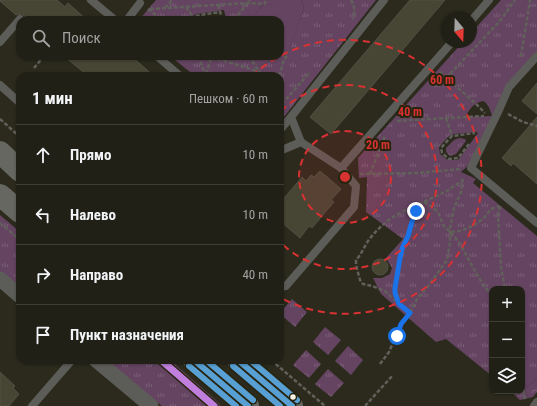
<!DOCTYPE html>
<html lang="ru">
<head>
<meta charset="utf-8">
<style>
	body { margin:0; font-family:"Roboto Condensed",sans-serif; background:#2d2d23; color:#f1f3f6 }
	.controls { position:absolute; right:12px; bottom:12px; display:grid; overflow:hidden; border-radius:8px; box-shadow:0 1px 3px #0004 }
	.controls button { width:36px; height:36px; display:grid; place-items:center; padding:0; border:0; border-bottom:1px solid #3d3e35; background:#202016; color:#f1f3f6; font:20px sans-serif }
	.compass { position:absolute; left:441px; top:12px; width:36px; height:36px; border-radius:50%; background:#202016; box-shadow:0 1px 3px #0004; rotate:161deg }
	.stop { position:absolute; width:12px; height:12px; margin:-9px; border:3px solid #1a73e8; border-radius:50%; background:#fff }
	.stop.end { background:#1a73e8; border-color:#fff; box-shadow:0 1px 4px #0008 }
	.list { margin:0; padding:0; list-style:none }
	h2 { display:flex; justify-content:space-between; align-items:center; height:52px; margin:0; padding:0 16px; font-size:17px }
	h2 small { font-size:13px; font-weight:400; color:#a2a3a1 }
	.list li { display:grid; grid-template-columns:26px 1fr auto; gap:12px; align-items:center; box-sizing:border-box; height:60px; padding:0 16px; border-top:1px solid #3d3e35 }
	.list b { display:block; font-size:15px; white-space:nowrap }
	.list em { font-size:13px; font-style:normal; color:#a2a3a1 }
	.icon { flex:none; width:22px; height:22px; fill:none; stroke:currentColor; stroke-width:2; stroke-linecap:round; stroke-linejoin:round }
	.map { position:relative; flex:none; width:537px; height:406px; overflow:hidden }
	.search { position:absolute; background:#202016; box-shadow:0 1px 3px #0004; left:16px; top:16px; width:268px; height:44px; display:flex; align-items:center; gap:10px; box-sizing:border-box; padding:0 14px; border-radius:12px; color:#a2a3a1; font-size:15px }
	.panel { position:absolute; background:#202016; box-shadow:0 1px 3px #0004; left:16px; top:72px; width:268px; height:292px; border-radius:12px }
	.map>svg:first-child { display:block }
</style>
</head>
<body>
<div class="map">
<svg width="537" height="406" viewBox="0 0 537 406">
	<defs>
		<pattern id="grass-tufts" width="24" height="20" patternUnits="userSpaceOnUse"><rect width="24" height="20" fill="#644460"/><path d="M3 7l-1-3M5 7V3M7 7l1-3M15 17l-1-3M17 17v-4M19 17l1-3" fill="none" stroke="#7b6077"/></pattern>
		<pattern id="forest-crowns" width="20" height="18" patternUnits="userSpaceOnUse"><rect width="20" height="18" fill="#644460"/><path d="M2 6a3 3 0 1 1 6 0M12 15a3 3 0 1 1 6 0" fill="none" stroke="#7b6077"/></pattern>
	</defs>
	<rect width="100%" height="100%" fill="#2b2a1d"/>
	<g fill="url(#grass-tufts)" fill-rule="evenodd">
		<path d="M 156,0 L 267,0 L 250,20 L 227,20 L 226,18 L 224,10 L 197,14 L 192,16 L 190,20 L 139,20 Z"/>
		<path d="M 301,0 L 376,0 L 280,122 L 280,76 L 195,76 L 170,56 L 249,56 L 256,67 L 288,53 L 304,8 Z"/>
		<path d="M 501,0 L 537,0 L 537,52 L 508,86 L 470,164 L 461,172 L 476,179 L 473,183 L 537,236 L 537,378 L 524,390 L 529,398 L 520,400 L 510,391 L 522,391 L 522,289 L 492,289 L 492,376 L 446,339 L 436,342 L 381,294 L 373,278 L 382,278 L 390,274 L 392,268 L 386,258 L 403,239 L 366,212 L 367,177 L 359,178 L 358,158 L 463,42 L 471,42 L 471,33 ZM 483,101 C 489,104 490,110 492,116 L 465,117 C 470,109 473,103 483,101 ZM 476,132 L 478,133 L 458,160 L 448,160 L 440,154 L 439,147 L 449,136 L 454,134 Z"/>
		<path d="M 459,138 L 465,139 L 466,141 L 456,154 L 450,156 L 446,152 L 446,148 L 454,140 Z"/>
		<path d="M 0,215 L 20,232 L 20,294 L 0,278 Z"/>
		<path d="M 292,299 L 307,312 L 295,327 L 280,314 L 280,313 Z"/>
		<path d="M 325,327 L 341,340 L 328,355 L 313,342 Z"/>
		<path d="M 348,346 L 363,360 L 351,375 L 335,361 Z"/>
		<path d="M 306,350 L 321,364 L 309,378 L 293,365 Z"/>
		<path d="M 104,360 L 170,360 L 219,403 L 220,406 L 162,406 Z"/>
		<path d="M 328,369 L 344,383 L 331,397 L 315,384 Z"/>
	</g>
	<path fill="url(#forest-crowns)" d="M 537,378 L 537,392 L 533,397 L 529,398 L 524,390 Z"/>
	<path fill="#644460" d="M 267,0 L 301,0 L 304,8 L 288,54 L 256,67 L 249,56 L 280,56 L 280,20 L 250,20 Z"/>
	<g fill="#474534" stroke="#515045">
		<path d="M 0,0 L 57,0 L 65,7 L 68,3 L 87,20 L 25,20 L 25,17 L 23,15 L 21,14 L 16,15 L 0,1 Z"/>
		<path d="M 410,0 L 445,0 L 331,134 L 310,117 Z"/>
		<path d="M 64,56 L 131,56 L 154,76 L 88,76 Z"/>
		<path d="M 537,83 L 537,114 L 522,101 Z"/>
		<path d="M 537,117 L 537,184 L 513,163 L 511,166 L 502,158 Z"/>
		<path d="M 320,171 L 341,189 L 331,200 L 334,202 L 327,210 L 312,228 L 309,226 L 300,238 L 280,221 L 280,203 L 302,177 L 306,181 L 311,175 L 314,177 Z"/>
		<circle cx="380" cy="267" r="8"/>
		<path d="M 0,372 L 15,386 L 13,388 L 19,394 L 9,406 L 0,406 Z"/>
	</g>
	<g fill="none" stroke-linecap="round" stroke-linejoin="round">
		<g stroke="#61605a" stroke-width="2.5" stroke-dasharray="4 2" stroke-linecap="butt">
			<path d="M 351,0 C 355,6 355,13 353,19"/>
			<path d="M 218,5 L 220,12 L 223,20"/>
			<path d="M 186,7 L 193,17"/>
			<path d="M 165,8 L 172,0"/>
			<path d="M 148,9 L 162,20"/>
			<path d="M 150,9 L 248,3 L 264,4 L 267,0"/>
			<path d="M 192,20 L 193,17 L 200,15 L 220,12"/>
			<path d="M 234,20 L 250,0"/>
			<path d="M 198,56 L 204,71 L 207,76"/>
			<path d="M 249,56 L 262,76"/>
			<path d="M 521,56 L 530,0"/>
			<path d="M 212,57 L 260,72"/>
			<path d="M 34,68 L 44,56"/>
			<path d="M 440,72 L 475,103 L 485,113"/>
			<path d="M 206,74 L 212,56"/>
			<path d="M 93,76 L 95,74"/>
			<path d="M 279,76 L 284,60 L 288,54"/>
			<path d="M 446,78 L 500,21 L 515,0"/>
			<path d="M 282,104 L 310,72"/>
			<path d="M 508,114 L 523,122 L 537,126"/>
			<path d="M 446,118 L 452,136"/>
			<path d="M 0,119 L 20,137"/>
			<path d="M 397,121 L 484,116"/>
			<path d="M 469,144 L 458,158 L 449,159 L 442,153 L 441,148 L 449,139 L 452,136 L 475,133"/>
			<path d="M 360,174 L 417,173 L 460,169"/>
			<path d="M 370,174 L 385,136"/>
			<path d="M 424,202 L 434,208 L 439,214 L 443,225 L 454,236 L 460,244 L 483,285 L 492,295"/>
			<path d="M 500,206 L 498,215 L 501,267 L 505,289"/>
			<path d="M 0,223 L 20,240"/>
			<path d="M 451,232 L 460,231 L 473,226 L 484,218 L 491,209 L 499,206"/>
			<path d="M 399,303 L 395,293 L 395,288 L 400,258 L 402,249 L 408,236 L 411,225 L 413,219 L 416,211 L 419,205"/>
			<path d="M 410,313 L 389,295 L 385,291 L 372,286 L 363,284 L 360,280 L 356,265 L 356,260 C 361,255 364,247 368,241 C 377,229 388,219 402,212 L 445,192 L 462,181"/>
			<path d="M 162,360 L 203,394"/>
			<path d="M 271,360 L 325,406"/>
			<path d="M 380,364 L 389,352 L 401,324 L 411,311 L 417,299 L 429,285 L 447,260 L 450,243 L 450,228 L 454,208 L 461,192 L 463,177"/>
			<path d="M 522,384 L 525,399"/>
			<path d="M 365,406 L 393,375"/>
		</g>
		<g stroke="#5c5c58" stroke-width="8">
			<path d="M 91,0 L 115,20"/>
			<path d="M 127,20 L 140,3"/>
			<path d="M 471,21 L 489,0"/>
			<path d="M 0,42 L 20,19"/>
			<path d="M 157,56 L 180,76"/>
			<path d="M 537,56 L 509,87 L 499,110 L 471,168 L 537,223"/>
			<path d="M 0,85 L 20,103"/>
			<path d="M 280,130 L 291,117"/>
			<path d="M 301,142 L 291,117 L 384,0"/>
			<path d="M 280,149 L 282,150 L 301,142 L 341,168"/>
			<path d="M 280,287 L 286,286 L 354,207 L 356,186 L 341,168 L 452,42"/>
			<path d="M 32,406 L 72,360"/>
			<path d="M 534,406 L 537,402"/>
		</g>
		<g stroke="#5c5c58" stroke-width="15">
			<path d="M 0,279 L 20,296"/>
			<path d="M 96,360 L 151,406"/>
		</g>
		<g stroke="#676761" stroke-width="22">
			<path d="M 0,152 L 20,171"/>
			<path d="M 0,195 L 20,212"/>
			<path d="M 194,360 L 248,406"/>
			<path d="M 238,360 L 292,406"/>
		</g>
		<defs>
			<g id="bus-1">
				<path d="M 194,360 L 248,406"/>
				<path d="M 238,360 L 292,406"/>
			</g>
			<g id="bus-2">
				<path d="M 189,366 L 236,406"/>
				<path d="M 233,366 L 280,406"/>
			</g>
			<g id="bus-3">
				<path d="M 206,360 L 253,400"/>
				<path d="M 250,360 L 297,400"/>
			</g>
		</defs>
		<use href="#bus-1" stroke="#27240e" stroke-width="9"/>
		<use href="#bus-2" stroke="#27240e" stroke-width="9"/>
		<use href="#bus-3" stroke="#27240e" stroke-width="9"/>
		<use href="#bus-1" stroke="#58a0d4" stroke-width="6"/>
		<use href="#bus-2" stroke="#58a0d4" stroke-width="6"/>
		<use href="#bus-3" stroke="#58a0d4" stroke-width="6"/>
		<defs>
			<path id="metro-1" d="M 161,360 L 214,406"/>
		</defs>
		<use href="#metro-1" stroke="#27240e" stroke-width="10"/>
		<use href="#metro-1" stroke="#c07fdc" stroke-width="7"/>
	</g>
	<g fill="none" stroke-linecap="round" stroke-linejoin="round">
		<path stroke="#1a73e8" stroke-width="5" d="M 397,336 L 401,324 L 410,313 L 399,304 L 395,293 L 395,288 L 400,258 L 402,249 L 408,236 L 411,225 L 413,219 L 416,211"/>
	</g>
	<circle cx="345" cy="177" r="46" fill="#d83232" fill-opacity=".12"/>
	<g fill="none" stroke="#d83232" stroke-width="2" stroke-dasharray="7 5">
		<circle cx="345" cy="177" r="46"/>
		<path d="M281 111A92 92 0 1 1 281 243"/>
		<path d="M252 76A137 137 0 1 1 281 298"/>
	</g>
	<circle fill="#f5f4e6" stroke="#27240e" stroke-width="1.5" cx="293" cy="397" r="3.5"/>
	<circle cx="345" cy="177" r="6" fill="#d83232" stroke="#27240e" stroke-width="2"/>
	<g font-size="12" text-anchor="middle" font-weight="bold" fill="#d83232" stroke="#27240e" stroke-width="4" stroke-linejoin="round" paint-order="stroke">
		<text x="442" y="84">60 m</text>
		<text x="410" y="116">40 m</text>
		<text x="378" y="149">20 m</text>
	</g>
</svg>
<div class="controls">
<button>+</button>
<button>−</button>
<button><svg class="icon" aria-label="layers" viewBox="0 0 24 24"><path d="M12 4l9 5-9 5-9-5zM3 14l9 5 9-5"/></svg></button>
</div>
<svg class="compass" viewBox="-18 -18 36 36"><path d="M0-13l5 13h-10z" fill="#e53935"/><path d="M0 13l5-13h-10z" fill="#a2a3a1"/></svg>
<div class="stop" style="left:397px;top:336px"></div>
<div class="stop end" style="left:416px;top:211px"></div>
<div class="search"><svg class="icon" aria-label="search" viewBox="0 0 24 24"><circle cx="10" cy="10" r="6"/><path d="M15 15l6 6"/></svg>Поиск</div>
<section class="panel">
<h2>1 мин<small>Пешком · 60 m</small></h2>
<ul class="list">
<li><svg class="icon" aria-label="ahead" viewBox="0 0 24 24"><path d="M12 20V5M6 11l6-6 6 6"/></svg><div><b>Прямо</b></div><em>10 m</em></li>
<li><svg class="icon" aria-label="left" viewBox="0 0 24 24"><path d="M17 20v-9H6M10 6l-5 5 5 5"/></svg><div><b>Налево</b></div><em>10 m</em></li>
<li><svg class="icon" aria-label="right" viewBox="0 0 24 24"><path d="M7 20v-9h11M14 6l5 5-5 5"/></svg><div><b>Направо</b></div><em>40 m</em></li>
<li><svg class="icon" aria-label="arrive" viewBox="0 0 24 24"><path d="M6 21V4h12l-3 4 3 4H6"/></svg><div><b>Пункт назначения</b></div></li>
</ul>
</section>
</div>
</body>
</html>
